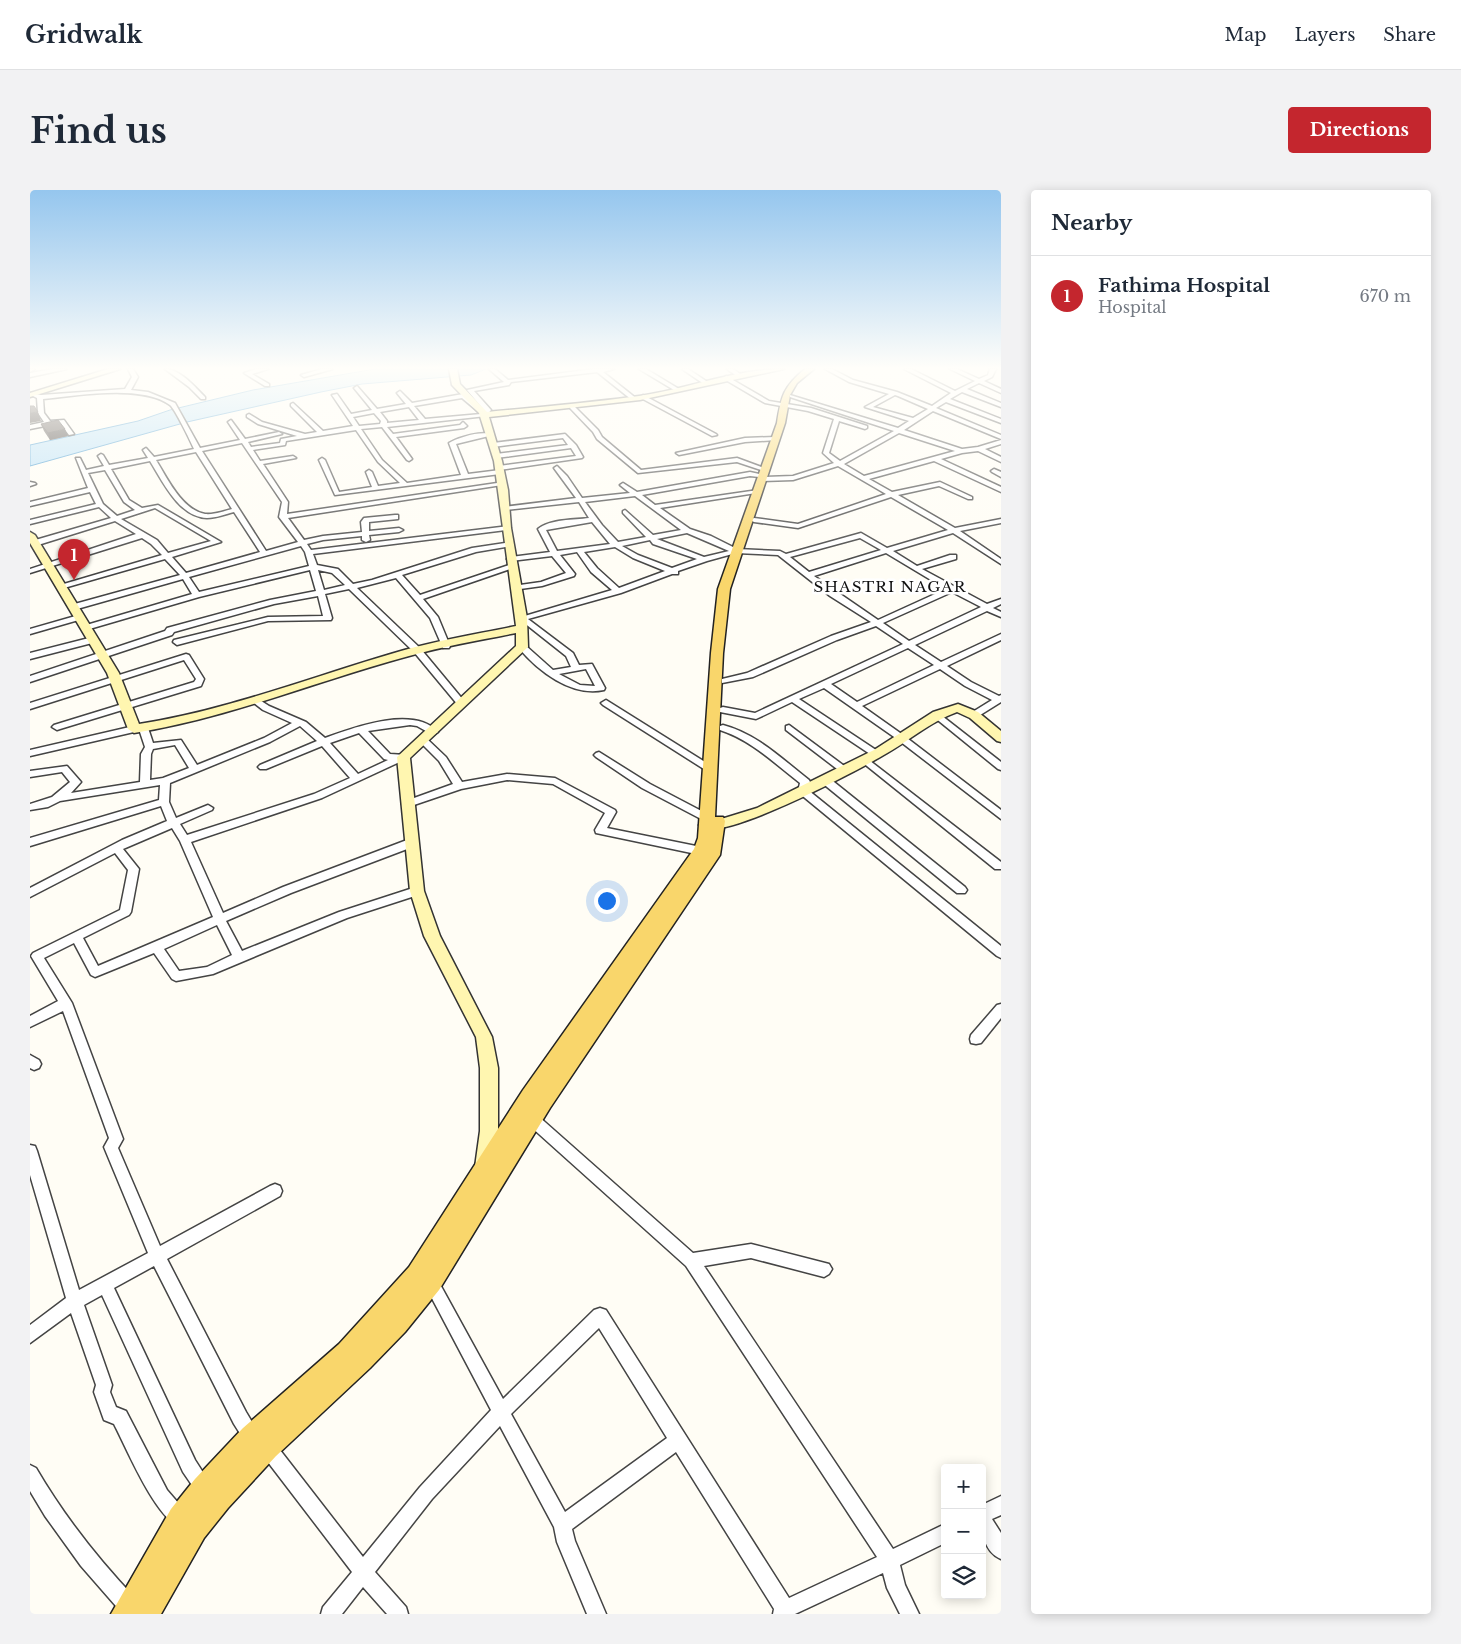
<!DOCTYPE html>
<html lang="en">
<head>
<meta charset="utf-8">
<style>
	body { margin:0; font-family:"Libre Baskerville",serif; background:#f2f2f3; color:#1f2937 }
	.controls { position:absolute; right:15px; bottom:15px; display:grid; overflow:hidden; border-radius:5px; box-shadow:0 2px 12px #0003 }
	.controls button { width:45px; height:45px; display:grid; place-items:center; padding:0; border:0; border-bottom:1px solid #e0e1e3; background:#fff; color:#1f2937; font:25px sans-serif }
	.you { position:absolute; left:576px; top:710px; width:18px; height:18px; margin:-12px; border:4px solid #fff; border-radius:50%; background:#1a73e8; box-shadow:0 0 0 8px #1a73e833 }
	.badge { display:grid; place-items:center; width:32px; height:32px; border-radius:50%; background:#c4262e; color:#fff; font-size:16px; font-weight:700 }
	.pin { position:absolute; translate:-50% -41px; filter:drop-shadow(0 1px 2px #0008) }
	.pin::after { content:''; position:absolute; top:26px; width:18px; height:15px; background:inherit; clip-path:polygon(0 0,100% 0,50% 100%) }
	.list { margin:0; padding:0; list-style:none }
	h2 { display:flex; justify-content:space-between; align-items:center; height:65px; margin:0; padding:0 20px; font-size:21px }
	h2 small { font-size:16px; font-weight:400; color:#747a83 }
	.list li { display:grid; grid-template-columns:32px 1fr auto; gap:15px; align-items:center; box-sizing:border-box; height:80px; padding:0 20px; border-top:1px solid #e0e1e3 }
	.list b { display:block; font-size:19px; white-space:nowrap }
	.list p { margin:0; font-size:16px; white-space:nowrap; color:#747a83 }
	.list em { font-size:16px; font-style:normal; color:#747a83 }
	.icon { flex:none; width:28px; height:28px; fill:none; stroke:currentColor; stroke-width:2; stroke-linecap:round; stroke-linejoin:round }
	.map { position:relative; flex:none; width:971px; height:1424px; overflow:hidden; border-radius:5px }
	header { display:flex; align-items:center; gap:30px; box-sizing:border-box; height:70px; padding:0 25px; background:#fff; border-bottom:1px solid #e0e1e3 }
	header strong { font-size:24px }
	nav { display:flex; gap:28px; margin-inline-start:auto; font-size:18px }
	.intro { display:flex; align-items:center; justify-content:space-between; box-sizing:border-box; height:120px; padding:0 30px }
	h1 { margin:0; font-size:35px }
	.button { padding:12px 22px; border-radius:5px; background:#c4262e; color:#fff; font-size:18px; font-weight:700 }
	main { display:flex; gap:30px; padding:0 30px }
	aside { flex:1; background:#fff; border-radius:5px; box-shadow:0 2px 12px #0003 }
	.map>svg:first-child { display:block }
</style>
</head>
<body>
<header>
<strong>Gridwalk</strong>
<nav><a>Map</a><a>Layers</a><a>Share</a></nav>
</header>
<div class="intro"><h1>Find us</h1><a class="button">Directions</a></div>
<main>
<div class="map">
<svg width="971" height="1424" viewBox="0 0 971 1424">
	<rect width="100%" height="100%" fill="#fffdf5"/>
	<path fill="#b9e0f7" stroke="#3f96cf" d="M 345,179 L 456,179 L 441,185 L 332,194 L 291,202 L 157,232 L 0,276 L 0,255 L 108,231 L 140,220 L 223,200 Z"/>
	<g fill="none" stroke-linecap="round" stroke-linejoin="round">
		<defs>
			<g id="street">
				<path d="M 23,179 L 37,179 L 0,187 L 0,183 Z"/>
				<path d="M 98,179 L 103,179 L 108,187 L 101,200 L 118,202 L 145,213 L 170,258 L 210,250 L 198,232 L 201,230 L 215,249 L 249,242 L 252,244 L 218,252 L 221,257 L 250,253 L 251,249 L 267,246 L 228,234 L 217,227 L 217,225 L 219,224 L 232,232 L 275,244 L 287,242 L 261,216 L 261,214 L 263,213 L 293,241 L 323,236 L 302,205 L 307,204 L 321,224 L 342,220 L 324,198 L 327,196 L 347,219 L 376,214 L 367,203 L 370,201 L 382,213 L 433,204 L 454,220 L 437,200 L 474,192 L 459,179 L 465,179 L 478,190 L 564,179 L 584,179 L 573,182 L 607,209 L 602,210 L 567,182 L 481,192 L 479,195 L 444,201 L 461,220 L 456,226 L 357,237 L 363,244 L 430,235 L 433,232 L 437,236 L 434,238 L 366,247 L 382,269 L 379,271 L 377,270 L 352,237 L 331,239 L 352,270 L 377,293 L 431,285 L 419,253 C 429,247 453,240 463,245 L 426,254 L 438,284 L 470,280 L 473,282 L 470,284 L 305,305 L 289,270 L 292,268 L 295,270 L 309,302 L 342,297 L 336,282 L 339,280 L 342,282 L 348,296 L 370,293 L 348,272 L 326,240 L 256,251 L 255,255 L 223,260 L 230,271 L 263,266 L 266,268 L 233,274 L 258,312 L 257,324 L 474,292 L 474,294 L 472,295 L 258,328 L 274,350 L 293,346 L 332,342 L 331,332 L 334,328 L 365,325 L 368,325 L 368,329 L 339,332 L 339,341 L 369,338 L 373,340 L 369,342 L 339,345 L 340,350 L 336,352 L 332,350 L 332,346 L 293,350 L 277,354 L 281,360 L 479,336 L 479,340 L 476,340 L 283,364 L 287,375 L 308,379 L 323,394 L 342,390 L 442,358 L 482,352 L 482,356 L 446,362 L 372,385 L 390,405 L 479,375 L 486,377 L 393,409 L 408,427 L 420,456 L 419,458 L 413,458 L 400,428 L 366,388 L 327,398 L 390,458 L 434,511 L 434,515 L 428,515 L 384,462 L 319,399 L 295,404 L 302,428 L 301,430 L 238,431 L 147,455 L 143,452 L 144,450 L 238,427 L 293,426 L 288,406 L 244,414 L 144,442 L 142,445 L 0,492 L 0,486 L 135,441 L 137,438 L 240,410 L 286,401 L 280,380 L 169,407 L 56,440 L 53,440 L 53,436 L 162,404 L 153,389 L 47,419 L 41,419 L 41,415 L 150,385 L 135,369 L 34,398 L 27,396 L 132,365 L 121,354 L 112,348 L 0,383 L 0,379 L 106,344 L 85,331 L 8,355 L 2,355 L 2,351 L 81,328 L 69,317 L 0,334 L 0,330 L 66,314 L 60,302 L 0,316 L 0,312 L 58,298 L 46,268 L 50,268 L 56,280 L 74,276 L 68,266 L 71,264 L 73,265 L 79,275 L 118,268 L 113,260 L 116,258 L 124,267 L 164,259 C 160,250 145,219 140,215 C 111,194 47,206 13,209 L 14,223 L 20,231 L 34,230 L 44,244 L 39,245 L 30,233 L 0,239 L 0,235 L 14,232 L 8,223 L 7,208 L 1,205 L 1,203 L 11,205 L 95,199 L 102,187 ZM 432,208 L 451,224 L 395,229 L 384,216 ZM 379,217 L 389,230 L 357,233 L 357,231 L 350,222 ZM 344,223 L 351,231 L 350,234 L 329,236 L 323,227 ZM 212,253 L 252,312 L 249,327 L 268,352 L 236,361 L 172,261 ZM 166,262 L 202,319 C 194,321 184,325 175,324 C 152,320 137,288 126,270 ZM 120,271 C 133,292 149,327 177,328 C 186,328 196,324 204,322 L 230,362 L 156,383 L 142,367 L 191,352 L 128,315 L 112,318 L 99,310 L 81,279 ZM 75,280 L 94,312 L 105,320 L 87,326 L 73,314 L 58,283 ZM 125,318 L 181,351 L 138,363 L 127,350 L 91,329 ZM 271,356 L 275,362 L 279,376 L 169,402 L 159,387 ZM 288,380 L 302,383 L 315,395 L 294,400 Z"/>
				<path d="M 135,179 C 150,179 165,197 175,207 L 175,209 L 171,209 L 159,197 Z"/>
				<path d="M 226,179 L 238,179 L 222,184 L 239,194 L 239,196 L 235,196 L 214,183 Z"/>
				<path d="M 292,179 L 303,179 L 274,187 L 271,185 Z"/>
				<path d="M 609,179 L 616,179 L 649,199 L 644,200 Z"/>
				<path d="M 652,179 L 658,179 L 679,193 L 674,194 Z"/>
				<path d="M 697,179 L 703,179 L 713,186 L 708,187 Z"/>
				<path d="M 795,179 L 802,179 L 823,190 L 867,202 L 902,216 L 921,203 L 874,179 L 881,179 L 925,201 L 945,191 L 920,179 L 927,179 L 949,189 L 958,185 L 960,179 L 966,179 L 962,187 L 954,191 L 971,199 L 971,203 L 949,193 L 937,199 L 971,213 L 971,217 L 932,202 L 920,209 L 971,229 L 971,233 L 916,212 L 906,218 L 971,245 L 971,249 L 903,221 L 874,240 L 932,259 L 948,257 L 971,250 L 971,254 L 955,259 L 971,267 L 971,272 L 948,261 L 932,263 L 911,269 L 971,297 L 971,302 L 904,271 L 839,289 L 862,302 L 910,292 L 942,307 L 942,309 L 938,309 L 909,296 L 868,305 L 925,338 L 971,329 L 971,333 L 930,341 L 971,369 L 971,374 L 923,343 L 863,361 L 887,376 L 920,365 L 926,365 L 926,369 L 892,379 L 957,414 L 971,409 L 971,414 L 963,418 L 971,422 L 971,427 L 957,421 L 885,455 L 911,472 L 971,444 L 971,450 L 917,476 L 941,492 L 969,506 L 971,505 L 971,512 L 947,527 L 941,527 L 941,523 L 962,510 L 935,496 L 910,479 L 832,516 L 873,545 L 971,620 L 971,629 L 867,549 L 794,498 L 769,509 L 849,562 L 851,564 L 849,566 L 843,566 L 762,512 L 726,529 L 690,522 L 690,518 L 693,517 L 725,523 L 873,454 L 846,436 L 807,450 L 723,487 L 692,493 L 692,489 L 717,483 L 801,446 L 841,432 L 800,406 L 748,365 L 706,363 L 677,371 L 648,381 L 648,384 L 642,384 L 591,403 L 498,429 L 543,463 L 549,475 L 562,474 L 575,498 L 574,500 C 541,507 508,481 488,457 L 489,455 L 495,455 L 523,480 L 541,477 L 536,466 L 488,428 L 582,400 L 561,382 L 547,362 L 530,365 L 545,384 L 544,386 L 512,396 L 483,400 L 483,396 L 511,392 L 536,383 L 522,366 L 481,371 L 477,369 L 481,367 L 520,362 L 508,339 C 520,329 544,330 559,328 L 549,312 L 475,320 L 473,319 L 473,317 L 546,308 L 524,278 L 527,276 L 537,286 L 552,308 L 600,303 L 590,295 L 593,293 L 607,302 L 720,282 L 734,285 L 735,287 L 763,286 L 804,273 L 793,263 L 804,229 L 778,221 L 735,213 L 694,189 L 696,186 L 739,211 L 781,218 L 837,236 L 837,238 L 835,239 L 809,231 L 799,263 L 810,271 L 864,241 L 760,207 L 760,205 L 868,238 L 879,231 L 835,217 L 859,204 L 819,192 ZM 865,205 L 868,206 L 898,219 L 883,228 L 843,217 ZM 869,243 L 925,261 L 834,286 L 814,274 ZM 808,276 L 856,304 L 768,334 L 724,328 L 720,330 L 724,332 L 768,338 L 861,307 L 918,340 L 857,358 L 831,343 L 756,364 L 750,361 L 707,359 L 681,346 L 660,339 L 630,318 L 726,303 L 728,302 L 728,300 L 625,315 L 612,305 L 720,286 L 729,287 L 728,289 L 731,291 L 763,290 ZM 605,306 L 651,340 L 623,345 L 595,320 L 593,321 L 593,323 L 616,347 L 588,352 L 572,335 L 555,312 ZM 562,332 L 580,354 L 527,361 L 516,340 ZM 657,343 L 699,361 L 674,367 L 627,349 ZM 830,348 L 851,360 L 779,382 L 760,367 ZM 620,350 L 623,354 L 667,369 L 642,378 L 608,365 L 592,356 ZM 585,357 L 603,368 L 635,381 L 589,398 L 567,378 L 554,362 ZM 856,363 L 916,399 L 848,430 L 784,386 ZM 922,402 L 951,417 L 879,451 L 853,433 ZM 878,458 L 904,475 L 827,512 L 801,494 ZM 556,479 L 565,496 L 550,495 L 529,484 Z"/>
				<path d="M 613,205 L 686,244 L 687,245 L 682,246 L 611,208 Z"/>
				<path d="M 540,216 L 544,216 L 568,240 L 572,247 L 611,280 L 707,268 L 737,279 L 734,281 L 707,272 L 608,283 L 567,249 L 563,242 L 540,218 Z"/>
				<path d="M 535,244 L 546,255 L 553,267 L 552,268 L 469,280 L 466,278 L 469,276 L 546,266 L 541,258 L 466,268 L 463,266 L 466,264 L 538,255 L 533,248 L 463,257 L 460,255 L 463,253 Z"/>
				<path d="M 745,247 L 748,249 L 747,250 L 715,252 L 649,265 L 646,263 L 715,248 Z"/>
				<path d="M 964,279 L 971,282 L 971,287 L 962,282 L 961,281 Z"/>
				<path d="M 0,292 L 5,293 L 6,294 L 0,296 Z"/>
				<path d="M 49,425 L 52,425 L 52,429 L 0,444 L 0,439 Z"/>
				<path d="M 63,447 L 67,450 L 66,452 L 0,469 L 0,463 Z"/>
				<path d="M 156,464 L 159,465 L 174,489 L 171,496 L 30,539 L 27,540 L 22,537 L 24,535 L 164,492 L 166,489 L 154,470 L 0,519 L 0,513 Z"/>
				<path d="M 225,507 L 239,516 L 276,532 L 295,548 C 323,538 383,515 408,542 L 403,545 L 387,536 L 380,535 L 338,541 L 360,564 L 376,565 L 378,567 L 376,569 L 292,608 L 161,652 L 193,723 L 253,697 L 377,650 L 381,649 L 386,653 L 385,656 L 261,703 L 196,731 L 212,761 L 309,722 L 383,698 L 391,698 L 393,701 L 391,704 L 317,728 L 183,784 L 146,791 L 142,789 L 124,763 L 65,787 L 61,785 L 44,753 L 14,768 L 42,813 L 93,949 L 88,958 L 130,1056 L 240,996 L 245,994 L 250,996 L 252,1001 L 250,1006 L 137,1069 L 216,1222 L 231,1247 L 228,1253 L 222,1256 L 216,1253 L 204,1234 L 124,1076 L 84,1098 L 165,1270 L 183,1298 L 180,1304 L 174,1307 L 168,1304 L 153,1282 L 72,1105 L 54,1115 L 82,1195 L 80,1202 L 86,1217 L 96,1221 L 137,1300 L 156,1322 L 159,1328 L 156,1334 L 150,1337 C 125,1327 97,1259 84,1234 L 74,1230 L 64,1202 L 66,1195 L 41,1123 L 0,1153 L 0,1135 L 36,1108 L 0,985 L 0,955 L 5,956 L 7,961 L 49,1100 L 118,1063 L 74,957 L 79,948 L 33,821 L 0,837 L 0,826 L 28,811 L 1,766 L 3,763 L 90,720 L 98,680 L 85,663 L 0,707 L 0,698 L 92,650 L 137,631 L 131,616 L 0,656 L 0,648 L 129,610 L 130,595 L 30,611 L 18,617 L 0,620 L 0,614 L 22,607 L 40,592 L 32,582 L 0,587 L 0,581 L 37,576 L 51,592 L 41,603 L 110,592 L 111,564 L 115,557 L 109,539 L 104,542 L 0,566 L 0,560 L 104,536 L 109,539 L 110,536 L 113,535 L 118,538 L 123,553 L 151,550 L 167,575 L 234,548 L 262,533 L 233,520 L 220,510 ZM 270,536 L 287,551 L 230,575 L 228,577 L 230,579 L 236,579 L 292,556 L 320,588 L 284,604 L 157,645 L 150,634 L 182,620 L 183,618 L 178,615 L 146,628 L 139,612 L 140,593 L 240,552 ZM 329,543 L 354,569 L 358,570 L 328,584 L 300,553 ZM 145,555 L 159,578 L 133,588 L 120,590 L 121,564 L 123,559 ZM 142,638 L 150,651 L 183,727 L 68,776 L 53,748 L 99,725 L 101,722 L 109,679 L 93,659 ZM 187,735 L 202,765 L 177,777 L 149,781 L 134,759 Z"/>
				<path d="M 576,510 L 683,577 L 685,579 L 683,581 L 677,581 L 573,515 L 571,513 Z"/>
				<path d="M 907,522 L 971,572 L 971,580 L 968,579 L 904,527 L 902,525 Z"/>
				<path d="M 693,535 C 727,544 752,569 779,590 L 780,592 L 778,600 L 971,756 L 971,768 L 967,766 L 769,603 L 768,601 L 770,593 C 744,573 721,550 690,540 L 690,536 Z"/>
				<path d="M 759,535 L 817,578 L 819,580 L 817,582 L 811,582 L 756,540 L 756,536 Z"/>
				<path d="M 393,547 L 396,548 L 416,567 L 432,592 L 477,584 L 525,588 L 585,620 L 586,622 L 577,638 L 671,657 L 676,661 L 671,665 L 566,643 L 565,640 L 575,623 L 523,594 L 477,590 L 431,599 L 381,616 L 373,616 L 372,614 L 373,612 L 423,594 L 409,571 L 388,550 Z"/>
				<path d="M 569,562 L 620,594 L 681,626 L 682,628 L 681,630 L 673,630 L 612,598 L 566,567 L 564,565 L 566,563 Z"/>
				<path d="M 835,567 L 971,672 L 971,679 L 965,679 L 832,572 L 830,570 Z"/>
				<path d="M 795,587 L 799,588 L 935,697 L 937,700 L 935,703 L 927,703 L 791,592 L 790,590 Z"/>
				<path d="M 971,814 L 971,828 L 951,853 L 946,854 L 941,853 L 940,849 L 941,845 L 967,815 Z"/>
				<path d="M 0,865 L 9,870 L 11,874 L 9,878 L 4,880 L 0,878 Z"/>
				<path d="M 502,923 L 507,925 L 663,1063 L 721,1054 L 799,1074 L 802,1079 L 799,1084 L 794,1087 L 721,1068 L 674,1076 L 863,1359 L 915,1334 L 915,1353 L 870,1375 L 875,1395 L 889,1424 L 870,1424 L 857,1398 L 853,1383 L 765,1424 L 743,1424 L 744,1419 L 646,1262 L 542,1339 L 545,1351 L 576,1424 L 557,1424 L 527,1352 L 524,1337 L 470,1236 L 402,1309 L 345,1382 L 376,1417 L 378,1424 L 357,1424 L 333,1397 L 312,1424 L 291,1424 L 293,1417 L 322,1382 L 231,1263 L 228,1257 L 231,1251 L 237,1248 L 243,1251 L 333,1367 L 390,1297 L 461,1220 L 396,1097 L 393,1092 L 396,1087 L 401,1084 L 406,1087 L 473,1209 L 564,1120 L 570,1118 L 576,1120 L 759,1408 L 847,1367 L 656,1076 L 500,936 L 492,934 L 490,930 L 492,926 ZM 569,1138 L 637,1248 L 535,1322 L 481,1224 Z"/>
				<path d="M 0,1275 L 6,1278 C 34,1326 68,1369 106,1409 L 108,1416 L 106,1423 L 92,1423 L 51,1376 L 15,1326 L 0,1301 Z"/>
				<path d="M 971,1306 L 971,1325 L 962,1329 L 971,1343 L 971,1369 C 950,1360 952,1334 952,1315 Z"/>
			</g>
			<g id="secondary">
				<path d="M 0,179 L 5,179 L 0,182 Z"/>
				<path d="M 78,179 L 90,179 L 0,207 L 0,203 Z"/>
				<path d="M 419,179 L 427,179 L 430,194 L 457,222 C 507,217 558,213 609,206 C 658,199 704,179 754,179 L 610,210 L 459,227 L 472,271 L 478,300 L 481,338 L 497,428 L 498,457 L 380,568 L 394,701 L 410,746 L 462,847 L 468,878 L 468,941 L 461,983 L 454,986 L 447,983 L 445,977 L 450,941 L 450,878 L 446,847 L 394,746 L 380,701 L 367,567 L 486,456 L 486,443 C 451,450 414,456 379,466 C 286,491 199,528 104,543 L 98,539 L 77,483 L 0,353 L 0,342 L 5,345 L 89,483 L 109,534 C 199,520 284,486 371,461 C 409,450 448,444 486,436 L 464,271 L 449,223 L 422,195 Z"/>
				<path d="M 928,514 L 948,522 L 971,541 L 971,552 L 967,551 L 940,528 L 927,522 C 899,532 878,552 852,566 C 830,579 683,658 669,635 L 671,632 L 688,630 L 727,618 L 844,560 L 903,522 Z"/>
			</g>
			<path id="primary" d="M 775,179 L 784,179 L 767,193 L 760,205 L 755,233 L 700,399 L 693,463 L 685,627 L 693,627 L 695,631 L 690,665 L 520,918 L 409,1100 L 375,1142 L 340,1178 L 246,1266 L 198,1318 L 174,1348 L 131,1424 L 81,1424 L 141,1319 L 165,1289 L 213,1238 L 309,1154 L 379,1077 L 493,900 L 664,659 L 668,648 L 681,463 L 688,399 L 747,233 C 751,207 753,197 775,179 Z"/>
		</defs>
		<use href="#street" stroke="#444" stroke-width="3"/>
		<use href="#secondary" stroke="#333" stroke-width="3"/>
		<use href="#primary" stroke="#222" stroke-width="3"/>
		<use href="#street" fill="#fff" fill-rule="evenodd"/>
		<use href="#secondary" fill="#fff6b0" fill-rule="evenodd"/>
		<use href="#primary" fill="#f9d66b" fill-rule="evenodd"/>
	</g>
	<path fill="#4d4742" d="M 11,234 L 38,246 L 20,250 L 14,241 Z"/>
	<g fill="#3f3936">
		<path d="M 8,222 L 11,231 L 0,233 L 0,223 Z"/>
		<path d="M 35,239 L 38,246 L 20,250 L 18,243 Z"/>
	</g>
	<g fill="#5a524d" stroke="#3f3936">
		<path d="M 0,216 L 4,216 L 8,222 L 0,223 Z"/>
		<path d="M 28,230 L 35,239 L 18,243 L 11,234 Z"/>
	</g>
	<linearGradient id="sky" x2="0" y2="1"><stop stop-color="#95c6ee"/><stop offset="0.47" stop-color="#fffefa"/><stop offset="1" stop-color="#fffefa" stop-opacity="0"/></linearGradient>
	<rect width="971" height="379" fill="url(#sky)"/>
	<g text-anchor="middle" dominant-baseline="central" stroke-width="5" stroke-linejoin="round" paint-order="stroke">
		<g font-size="15" letter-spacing="1" fill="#111" stroke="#fff">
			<text x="860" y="396">SHASTRI NAGAR</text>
		</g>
	</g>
</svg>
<div class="controls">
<button>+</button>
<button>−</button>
<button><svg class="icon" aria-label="layers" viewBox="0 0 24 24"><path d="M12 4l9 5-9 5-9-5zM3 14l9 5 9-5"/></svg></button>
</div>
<div class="you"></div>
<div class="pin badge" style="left:44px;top:390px">1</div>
</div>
<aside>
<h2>Nearby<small></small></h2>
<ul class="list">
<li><span class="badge">1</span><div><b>Fathima Hospital</b><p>Hospital</p></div><em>670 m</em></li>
</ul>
</aside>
</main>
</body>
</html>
